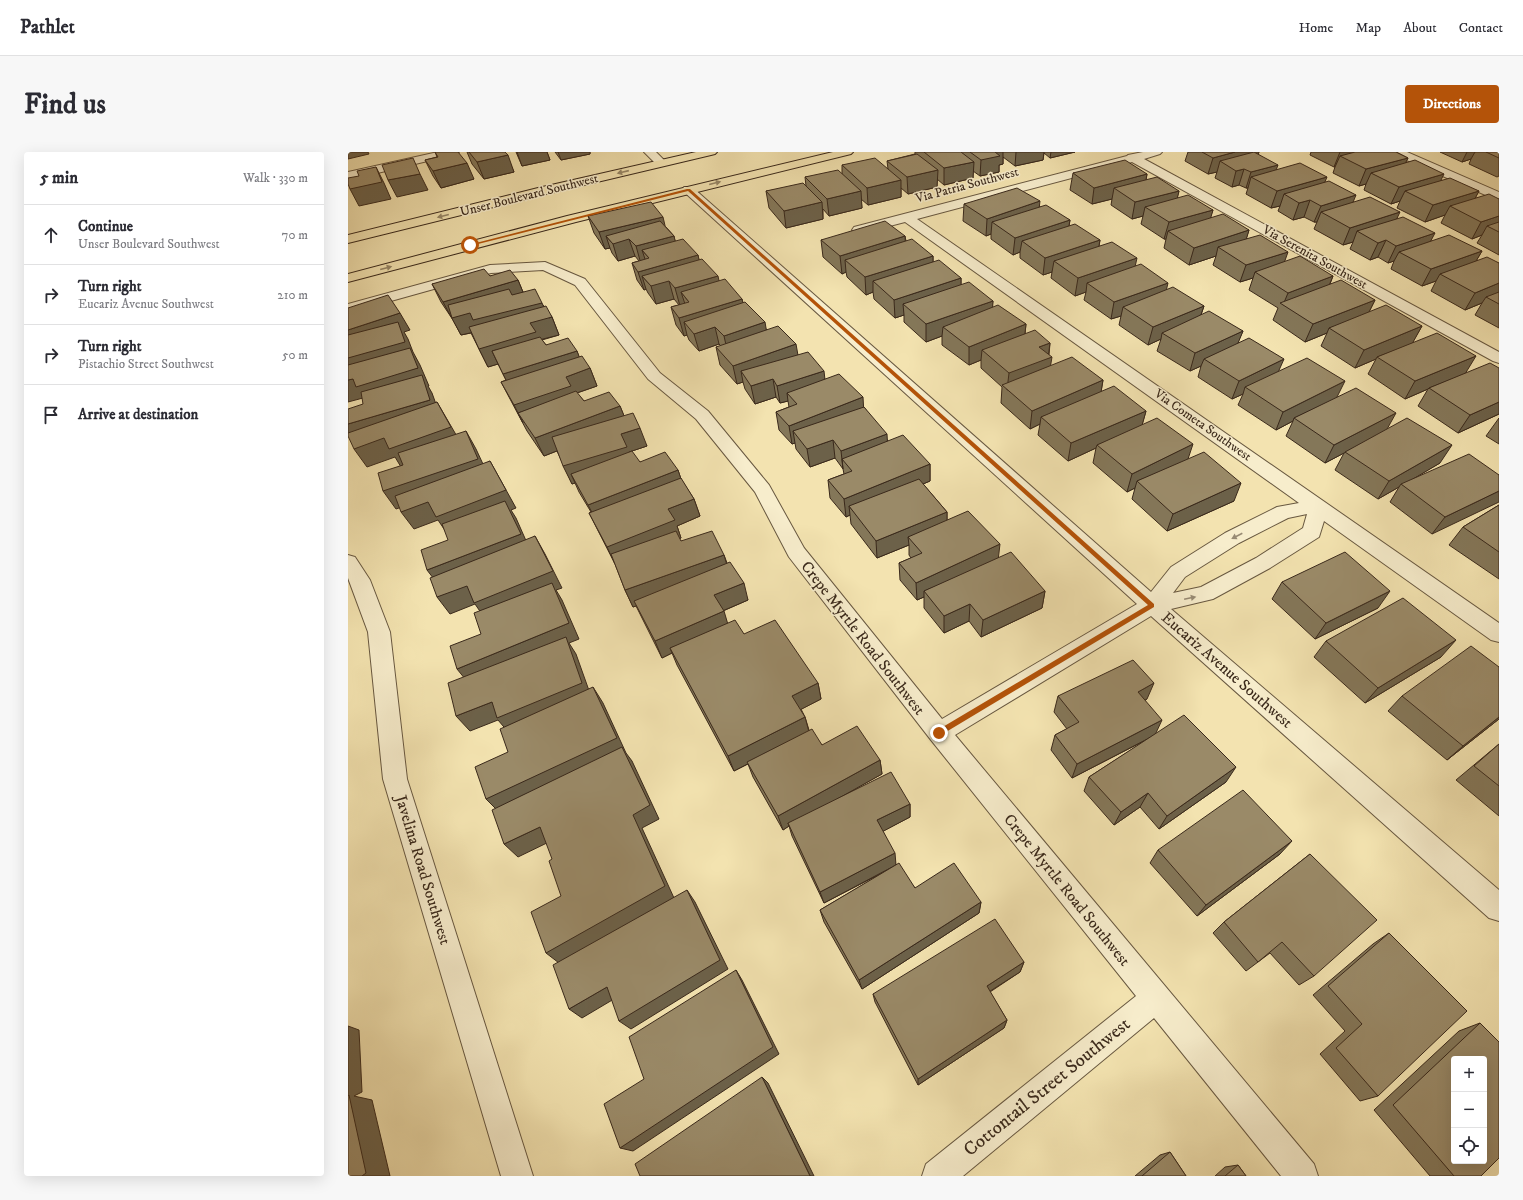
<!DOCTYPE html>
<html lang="en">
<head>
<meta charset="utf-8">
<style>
	body { margin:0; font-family:"IM FELL DW Pica",serif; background:#f7f7f7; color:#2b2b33 }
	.controls { position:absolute; right:12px; bottom:12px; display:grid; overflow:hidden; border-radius:4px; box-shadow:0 4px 16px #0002 }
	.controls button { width:36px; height:36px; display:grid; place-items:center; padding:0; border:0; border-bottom:1px solid #e1e1e2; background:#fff; color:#2b2b33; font:20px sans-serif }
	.stop { position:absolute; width:12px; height:12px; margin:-9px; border:3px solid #b45309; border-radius:50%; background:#fff }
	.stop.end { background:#b45309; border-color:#fff; box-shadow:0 1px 4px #0008 }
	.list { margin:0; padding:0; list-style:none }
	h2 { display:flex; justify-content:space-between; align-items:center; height:52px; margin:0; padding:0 16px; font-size:17px }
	h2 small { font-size:13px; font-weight:400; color:#7c7c81 }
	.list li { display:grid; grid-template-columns:26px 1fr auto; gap:12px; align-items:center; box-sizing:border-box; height:60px; padding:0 16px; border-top:1px solid #e1e1e2 }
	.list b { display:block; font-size:15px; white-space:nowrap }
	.list p { margin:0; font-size:13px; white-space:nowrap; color:#7c7c81 }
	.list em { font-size:13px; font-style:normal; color:#7c7c81 }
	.icon { flex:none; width:22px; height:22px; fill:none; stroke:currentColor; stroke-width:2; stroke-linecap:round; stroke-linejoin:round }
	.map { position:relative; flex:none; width:1151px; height:1024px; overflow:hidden; border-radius:4px }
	header { display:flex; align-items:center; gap:24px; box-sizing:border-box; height:56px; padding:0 20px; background:#fff; border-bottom:1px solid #e1e1e2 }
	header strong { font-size:19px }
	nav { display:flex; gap:22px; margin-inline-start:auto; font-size:14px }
	.intro { display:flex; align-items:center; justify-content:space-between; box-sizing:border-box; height:96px; padding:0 24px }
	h1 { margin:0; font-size:28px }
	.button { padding:10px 18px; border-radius:4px; background:#b45309; color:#fff; font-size:14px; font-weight:700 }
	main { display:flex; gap:24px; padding:0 24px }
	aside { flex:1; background:#fff; border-radius:4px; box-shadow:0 4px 16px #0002 }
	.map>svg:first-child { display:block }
</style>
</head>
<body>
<header>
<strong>Pathlet</strong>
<nav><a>Home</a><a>Map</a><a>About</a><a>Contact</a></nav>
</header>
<div class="intro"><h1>Find us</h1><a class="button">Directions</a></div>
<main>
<aside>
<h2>5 min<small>Walk · 330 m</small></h2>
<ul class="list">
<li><svg class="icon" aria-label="ahead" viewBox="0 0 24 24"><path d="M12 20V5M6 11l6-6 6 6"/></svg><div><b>Continue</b><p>Unser Boulevard Southwest</p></div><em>70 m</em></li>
<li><svg class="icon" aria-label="right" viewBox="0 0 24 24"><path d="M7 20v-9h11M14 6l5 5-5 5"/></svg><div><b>Turn right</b><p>Eucariz Avenue Southwest</p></div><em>210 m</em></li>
<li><svg class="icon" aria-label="right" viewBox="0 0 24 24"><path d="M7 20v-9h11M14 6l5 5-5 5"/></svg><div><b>Turn right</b><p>Pistachio Street Southwest</p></div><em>50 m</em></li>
<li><svg class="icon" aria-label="arrive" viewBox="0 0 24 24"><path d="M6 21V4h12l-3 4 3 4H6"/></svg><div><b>Arrive at destination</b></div></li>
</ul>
</aside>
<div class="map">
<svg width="1151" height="1024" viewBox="0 0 1151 1024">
	<rect width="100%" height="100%" fill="#f3e3b0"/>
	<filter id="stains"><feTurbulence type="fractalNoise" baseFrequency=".005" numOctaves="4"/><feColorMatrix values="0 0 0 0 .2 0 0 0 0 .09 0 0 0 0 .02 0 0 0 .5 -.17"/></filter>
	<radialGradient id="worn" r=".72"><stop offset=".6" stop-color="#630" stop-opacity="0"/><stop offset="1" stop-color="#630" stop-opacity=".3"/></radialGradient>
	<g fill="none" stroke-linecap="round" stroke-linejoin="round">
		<defs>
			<g id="minor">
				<path d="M 90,0 L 111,0 L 109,2 L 0,28 L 0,20 Z"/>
				<path d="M 296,0 L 308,0 L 319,11 L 317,13 L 309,13 Z"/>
				<path d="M 795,0 L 814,0 L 812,2 L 796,7 L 1151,200 L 1151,211 L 1145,209 L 784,10 L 569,67 L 1151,471 L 1151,490 L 1143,488 L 976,369 L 971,385 L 922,416 L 865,447 L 823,457 L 1151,738 L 1151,769 L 1141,766 L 803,464 L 607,583 L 966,1012 L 970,1024 L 933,1024 L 806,866 L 615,1024 L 574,1024 L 578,1012 L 788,844 L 583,588 L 441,405 L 407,340 L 348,267 L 300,227 L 227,133 L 195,118 L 143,121 L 0,161 L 0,152 L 142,113 L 197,110 L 237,127 L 312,221 L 360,259 L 421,333 L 456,396 L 594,567 L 789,452 L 334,38 L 336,35 L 344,35 L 803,440 L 823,415 L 877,381 L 929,355 L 951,351 L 557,70 L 511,82 L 506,81 L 504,78 L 506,75 L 779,4 L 780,3 ZM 959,362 L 955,376 L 908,406 L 853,435 L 825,441 L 837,425 L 891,391 L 940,366 Z"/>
				<path d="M 1043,0 L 1059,0 L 1151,40 L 1151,49 L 1045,2 Z"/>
				<path d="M 0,403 L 7,405 L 22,428 L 42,480 L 59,627 L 185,1024 L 153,1024 L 35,627 L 20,480 L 0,426 Z"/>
			</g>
			<g id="major">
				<path d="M 348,0 L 369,0 L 367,2 L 363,3 L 190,44 L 0,91 L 0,83 L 190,36 Z"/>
				<path d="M 485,0 L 505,0 L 503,2 L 228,70 L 0,130 L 0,122 L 219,64 Z"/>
			</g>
		</defs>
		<use href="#minor" stroke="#685840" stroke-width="2"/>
		<use href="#major" stroke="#3a291b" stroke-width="2"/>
		<use href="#minor" fill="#f7edcc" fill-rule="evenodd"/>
		<use href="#major" fill="#f3e3b0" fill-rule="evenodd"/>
	</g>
	<g fill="#847759" stroke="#3a291b">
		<path d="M 87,0 L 126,27 L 93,36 L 85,24 L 77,8 L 89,5 Z"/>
		<path d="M 119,0 L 157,0 L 166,20 L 136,27 L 124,12 Z"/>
		<path d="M 168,0 L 199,0 L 202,8 L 174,14 Z"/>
		<path d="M 207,0 L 242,0 L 242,2 L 213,8 Z"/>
		<path d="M 567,0 L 727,0 L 702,6 L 696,1 L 695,8 L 667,14 L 655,5 L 655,12 L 651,13 L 651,20 L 632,24 L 625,19 L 625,26 L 596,33 L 589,27 L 589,35 L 560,42 L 553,36 L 553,45 L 520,53 L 513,47 L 514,56 L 481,64 L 475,57 L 475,67 L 438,76 L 421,56 L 418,39 L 458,34 L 457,25 L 494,22 L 494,13 L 540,17 L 539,9 L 567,2 Z"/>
		<path d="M 840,0 L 911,0 L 910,2 L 928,18 L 977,31 L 1005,50 L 1049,67 L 1083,89 L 1134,99 L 1128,109 L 1151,111 L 1151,176 L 1127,163 L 1134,151 L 1117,158 L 1083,139 L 1088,129 L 1074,134 L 1043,117 L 1046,109 L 1040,111 L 1030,105 L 1022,108 L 1002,97 L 1005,90 L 995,93 L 966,77 L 969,70 L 966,70 L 956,65 L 945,68 L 930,59 L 932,54 L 923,56 L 898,42 L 900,36 L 898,36 L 891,33 L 884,35 L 867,26 L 869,20 L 860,22 L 837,9 Z"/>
		<path d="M 963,0 L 1048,0 L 1060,6 L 1057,11 L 1093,28 L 1131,39 L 1127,46 L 1151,47 L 1151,103 L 1129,91 L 1134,83 L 1124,87 L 1093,71 L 1097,63 L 1077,70 L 1049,56 L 1052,49 L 1043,52 L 1016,38 L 1018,32 L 1011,34 L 985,21 L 987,15 L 986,15 L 962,3 Z"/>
		<path d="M 1092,0 L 1151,0 L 1151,24 L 1149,25 L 1121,12 L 1123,7 L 1114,10 Z"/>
		<path d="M 725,21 L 799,22 L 798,28 L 831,39 L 829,46 L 865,58 L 862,66 L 901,78 L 898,87 L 936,110 L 985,124 L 982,132 L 1027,148 L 1021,160 L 1074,174 L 1064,191 L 1117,221 L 1151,262 L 1110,281 L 1070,254 L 1080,237 L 1057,247 L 1020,222 L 1028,207 L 1007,216 L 973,194 L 979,181 L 957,190 L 925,168 L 930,156 L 901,138 L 905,126 L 892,130 L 865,113 L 868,104 L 841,113 L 816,96 L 818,87 L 816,87 L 793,72 L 795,64 L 784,67 L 763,53 L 764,47 L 744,52 L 722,38 Z"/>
		<path d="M 616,52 L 692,55 L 722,68 L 721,74 L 752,88 L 751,94 L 787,114 L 819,138 L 856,154 L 853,163 L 895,179 L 890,190 L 930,220 L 989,245 L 1039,277 L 1092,311 L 1066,326 L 1151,323 L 1084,382 L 1042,350 L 1051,335 L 1030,347 L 987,318 L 996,301 L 977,311 L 938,284 L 945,269 L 928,278 L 890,253 L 895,242 L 884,247 L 850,225 L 853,214 L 842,219 L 809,199 L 813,187 L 800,193 L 771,173 L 773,164 L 763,167 L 736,148 L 738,140 L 727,144 L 703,126 L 704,120 L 695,123 L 672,106 L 672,100 L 665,103 L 643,87 L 643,82 L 638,84 L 615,69 Z"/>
		<path d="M 240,64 L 318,75 L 326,84 L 327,89 L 350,103 L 351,108 L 371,129 L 394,147 L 395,151 L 419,178 L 450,203 L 477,227 L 516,255 L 540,289 L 582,312 L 582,329 L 575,332 L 599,360 L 599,368 L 650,406 L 697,439 L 694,456 L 633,485 L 621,469 L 596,481 L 576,456 L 576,445 L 569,448 L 552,428 L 551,411 L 563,406 L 561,403 L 561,393 L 529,406 L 503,372 L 502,363 L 498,365 L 482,346 L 480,328 L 496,322 L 495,317 L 487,306 L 462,315 L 448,297 L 447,291 L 444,292 L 431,278 L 428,260 L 441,255 L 440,249 L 432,251 L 428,245 L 407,252 L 397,237 L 395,230 L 389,232 L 372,213 L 368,195 L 373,194 L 371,192 L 351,199 L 341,188 L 339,183 L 336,184 L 328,173 L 323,155 L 331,153 L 326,147 L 308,152 L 300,141 L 298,137 L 296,138 L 289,128 L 284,111 L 291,109 L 287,104 L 270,109 L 264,101 L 262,96 L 257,97 L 246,81 Z"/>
		<path d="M 557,84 L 558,89 L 585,104 L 585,110 L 613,126 L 613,133 L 645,149 L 644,155 L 678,172 L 677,182 L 702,191 L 701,203 L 702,214 L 755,228 L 753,240 L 798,259 L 794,273 L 840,308 L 886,349 L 819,379 L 784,347 L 787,336 L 779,340 L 745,311 L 748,296 L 720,309 L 690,283 L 692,272 L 682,277 L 653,251 L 654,235 L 633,216 L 633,208 L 621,213 L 594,193 L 594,184 L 578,190 L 556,170 L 556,163 L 547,166 L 526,147 L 525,140 L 518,143 L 499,125 L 498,120 L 494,122 L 475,105 L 473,88 Z"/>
		<path d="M 142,124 L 170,128 L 175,140 L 196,154 L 204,165 L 211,183 L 194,188 L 198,193 L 229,199 L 231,205 L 242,216 L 249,234 L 229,241 L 236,249 L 272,254 L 276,264 L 299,294 L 281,300 L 292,310 L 330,318 L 333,327 L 346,347 L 352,364 L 329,374 L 333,386 L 331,387 L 333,389 L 376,403 L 379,411 L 400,448 L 375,459 L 379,471 L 470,531 L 473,547 L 453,557 L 457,565 L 461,578 L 474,593 L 532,608 L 534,622 L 496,643 L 562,652 L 562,665 L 535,679 L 548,713 L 567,736 L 633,750 L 631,761 L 514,837 L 476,770 L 472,758 L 540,718 L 476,751 L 444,684 L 441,674 L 435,678 L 405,625 L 400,612 L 386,619 L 329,513 L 324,501 L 314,506 L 288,454 L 285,455 L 277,438 L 267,412 L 241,361 L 243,360 L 231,340 L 227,331 L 224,332 L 209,299 L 196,304 L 179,279 L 153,230 L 158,228 L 150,212 L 140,215 L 123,181 L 113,183 L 105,168 L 93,150 L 84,132 Z"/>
		<path d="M 1151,266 L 1151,292 L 1138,284 Z"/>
		<path d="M 1151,353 L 1151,427 L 1101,393 L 1115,375 Z"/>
		<path d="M 934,430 L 1030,456 L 967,487 L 924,447 Z"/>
		<path d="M 978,489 L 1093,505 L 1017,551 L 966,505 Z"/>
		<path d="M 1151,515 L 1151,567 L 1099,608 L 1040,559 L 1054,544 Z"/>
		<path d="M 710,544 L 799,547 L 797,548 L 807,582 L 878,630 L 811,677 L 792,655 L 766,673 L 736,639 L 741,625 L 800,587 L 724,626 L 703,598 L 707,583 L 719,577 L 706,560 Z"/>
		<path d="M 1151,592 L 1151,664 L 1108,628 Z"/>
		<path d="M 810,698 L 932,702 L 849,764 L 802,711 Z"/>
		<path d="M 962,702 L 966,824 L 951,833 L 922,801 L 898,819 L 865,781 L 876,770 Z"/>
		<path d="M 1041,781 L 1030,944 L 1012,949 L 972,902 L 997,879 L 965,843 L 1025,792 Z"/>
		<path d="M 676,810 L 672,820 L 642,840 L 659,868 L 656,876 L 570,933 L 527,850 L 525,842 Z"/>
		<path d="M 1132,871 L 1133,1024 L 1082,1024 L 1026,958 L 1111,879 Z"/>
		<path d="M 822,1000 L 838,1024 L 787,1024 L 812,1003 Z"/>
		<path d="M 890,1013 L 898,1024 L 867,1024 L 877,1015 Z"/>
	</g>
	<g fill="#6c6149" stroke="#3a291b">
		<path d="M 0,0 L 20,0 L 21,2 L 0,7 Z"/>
		<path d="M 169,0 L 199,0 L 202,8 L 174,14 Z"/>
		<path d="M 210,0 L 242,0 L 242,2 L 213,8 Z"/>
		<path d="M 645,0 L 655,0 L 655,12 L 651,13 L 651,20 L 632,24 L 633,8 Z"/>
		<path d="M 668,0 L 696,0 L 695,8 L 667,14 Z"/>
		<path d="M 703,0 L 727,0 L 702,6 Z"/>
		<path d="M 887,0 L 911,0 L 908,9 L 872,9 L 869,20 L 860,22 L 865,6 Z"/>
		<path d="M 992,0 L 1022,0 L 992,4 L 987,15 L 986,15 Z"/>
		<path d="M 1119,0 L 1127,0 L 1123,7 L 1114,10 Z"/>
		<path d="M 160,3 L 166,20 L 136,27 L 129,10 Z"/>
		<path d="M 1060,6 L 1052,22 L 1023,21 L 1018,32 L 1011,34 L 1018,17 Z"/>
		<path d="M 626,10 L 625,26 L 596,33 L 596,16 Z"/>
		<path d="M 119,11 L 126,27 L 93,36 L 85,19 Z"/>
		<path d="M 930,13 L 924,29 L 903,25 L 900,36 L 898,36 L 903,20 Z"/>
		<path d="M 28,15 L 36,31 L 43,47 L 11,54 L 2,37 Z"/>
		<path d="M 896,17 L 891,33 L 884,35 L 888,19 Z"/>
		<path d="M 590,18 L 589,35 L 560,42 L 559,25 Z"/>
		<path d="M 72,22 L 80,38 L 49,45 L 40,28 Z"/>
		<path d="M 799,22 L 796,39 L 766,36 L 764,47 L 744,52 L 746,36 Z"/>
		<path d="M 1096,22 L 1088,38 L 1057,39 L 1052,49 L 1043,52 L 1051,35 Z"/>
		<path d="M 979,25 L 972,42 L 936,42 L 932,54 L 923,56 L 929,39 Z"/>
		<path d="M 553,28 L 553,45 L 520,53 L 519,36 Z"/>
		<path d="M 513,39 L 514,56 L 481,64 L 479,47 Z"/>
		<path d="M 831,39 L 827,56 L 797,55 L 795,64 L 784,67 L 787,50 Z"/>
		<path d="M 1131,39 L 1122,56 L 1102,54 L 1097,63 L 1077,70 L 1085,53 Z"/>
		<path d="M 1008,43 L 1001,60 L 973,60 L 969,70 L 966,70 L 973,54 Z"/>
		<path d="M 962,48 L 956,65 L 945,68 L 951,51 Z"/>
		<path d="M 692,49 L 690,66 L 644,70 L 643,82 L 638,84 L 639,67 Z"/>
		<path d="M 474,50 L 475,67 L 438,76 L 436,59 Z"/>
		<path d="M 865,58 L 860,75 L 820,79 L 818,87 L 816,87 L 821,70 Z"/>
		<path d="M 1052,60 L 1044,77 L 1009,79 L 1005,90 L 995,93 L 1002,76 Z"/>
		<path d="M 1151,64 L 1151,78 L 1139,74 L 1134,83 L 1124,87 L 1133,70 Z"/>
		<path d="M 315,65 L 319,82 L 281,87 L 287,104 L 270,109 L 265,92 L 258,84 L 262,96 L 257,97 L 251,80 Z"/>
		<path d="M 722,68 L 719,85 L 674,89 L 672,100 L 665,103 L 667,86 Z"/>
		<path d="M 901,78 L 896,95 L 870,95 L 868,104 L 841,113 L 846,96 Z"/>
		<path d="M 1087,81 L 1078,98 L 1051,100 L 1046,109 L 1040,111 L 1048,94 Z"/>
		<path d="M 326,84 L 330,101 L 301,106 L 294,98 L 298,110 L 293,112 L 288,94 Z"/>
		<path d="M 557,84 L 558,101 L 497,108 L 498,120 L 494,122 L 492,104 Z"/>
		<path d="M 752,88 L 749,105 L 706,109 L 704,120 L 695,123 L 697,106 Z"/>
		<path d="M 1038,88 L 1030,105 L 1022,108 L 1030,91 Z"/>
		<path d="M 1134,99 L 1124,116 L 1092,122 L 1088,129 L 1074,134 L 1083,117 Z"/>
		<path d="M 940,100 L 934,117 L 907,120 L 905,126 L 892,130 L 898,113 Z"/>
		<path d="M 350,103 L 354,121 L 321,129 L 326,147 L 308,152 L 303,134 L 294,124 L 298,137 L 296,138 L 290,120 Z"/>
		<path d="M 585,104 L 585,121 L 525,129 L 525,140 L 518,143 L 517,125 Z"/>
		<path d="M 789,106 L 785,124 L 739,131 L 738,140 L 727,144 L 730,126 Z"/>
		<path d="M 370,124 L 374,142 L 341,150 L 333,140 L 337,152 L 332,154 L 327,136 Z"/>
		<path d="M 985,124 L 978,141 L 935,153 L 940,141 Z"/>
		<path d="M 613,126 L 613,144 L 555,152 L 556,163 L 547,166 L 546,148 Z"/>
		<path d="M 170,128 L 177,145 L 194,151 L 201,166 L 204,165 L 211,183 L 191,188 L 144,199 L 150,212 L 140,215 L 131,197 L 131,179 L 113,183 L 95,150 Z"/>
		<path d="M 820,131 L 816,148 L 775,155 L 773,164 L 763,167 L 766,150 Z"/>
		<path d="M 1151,131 L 1151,145 L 1138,145 L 1134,151 L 1117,158 L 1127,141 Z"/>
		<path d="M 394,147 L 398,164 L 336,170 L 339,183 L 336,184 L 331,166 Z"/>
		<path d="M 1027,148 L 1018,166 L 981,176 L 979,181 L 957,190 L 965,172 Z"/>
		<path d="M 645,149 L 644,166 L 595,175 L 594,184 L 578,190 L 578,172 Z"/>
		<path d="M 856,154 L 850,171 L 814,181 L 813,187 L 800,193 L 805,175 Z"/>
		<path d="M 52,161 L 62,178 L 56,180 L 60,187 L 65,200 L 72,213 L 81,234 L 80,234 L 84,241 L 93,266 L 0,283 L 0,272 L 82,248 L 15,246 L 0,250 L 0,228 L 5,227 L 70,216 L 0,227 L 0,178 Z"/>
		<path d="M 417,170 L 420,188 L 380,202 L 376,184 Z"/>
		<path d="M 678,172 L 676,190 L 634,198 L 633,208 L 621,213 L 621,195 Z"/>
		<path d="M 1074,174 L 1064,192 L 1029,205 L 1028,207 L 1007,216 L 1016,198 Z"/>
		<path d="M 367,175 L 371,192 L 351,199 L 346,182 Z"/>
		<path d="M 895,179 L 888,196 L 856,207 L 853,214 L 842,219 L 847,201 Z"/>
		<path d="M 702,191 L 700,206 L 704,205 L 701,223 L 659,238 L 661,221 L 691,195 Z"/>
		<path d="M 448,192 L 451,209 L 393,219 L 395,230 L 389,232 L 385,214 Z"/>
		<path d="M 229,199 L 236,217 L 164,240 L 155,222 Z"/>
		<path d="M 1128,204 L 1117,222 L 1081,236 L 1080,237 L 1057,247 L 1067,229 Z"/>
		<path d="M 936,207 L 928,225 L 897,235 L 895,242 L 884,247 L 891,229 Z"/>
		<path d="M 242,216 L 249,234 L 170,261 L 175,271 L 166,253 L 218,225 Z"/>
		<path d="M 476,219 L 478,237 L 439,241 L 440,249 L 432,251 L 429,234 Z"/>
		<path d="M 425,227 L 428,245 L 407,252 L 403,234 Z"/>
		<path d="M 755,228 L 752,246 L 693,265 L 692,272 L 682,277 L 684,259 Z"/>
		<path d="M 997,229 L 988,247 L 946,266 L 945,269 L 928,278 L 935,260 Z"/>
		<path d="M 515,245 L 516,263 L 445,279 L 447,291 L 444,292 L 441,274 Z"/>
		<path d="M 89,250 L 114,293 L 53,315 L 47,305 L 19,315 L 6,297 Z"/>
		<path d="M 1151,250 L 1151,262 L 1110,281 L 1122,263 Z"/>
		<path d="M 272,254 L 279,271 L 196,304 L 187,286 Z"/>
		<path d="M 798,259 L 793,277 L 749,293 L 748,296 L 720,309 L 723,291 Z"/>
		<path d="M 1048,261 L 1038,279 L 977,311 L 986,293 Z"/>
		<path d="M 292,276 L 299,294 L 281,300 L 286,313 L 223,322 L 227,331 L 224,332 L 215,314 L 273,282 Z"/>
		<path d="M 118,279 L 128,297 L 141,325 L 48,357 L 35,339 Z"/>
		<path d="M 539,282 L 540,300 L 494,307 L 495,317 L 493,299 Z"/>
		<path d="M 485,288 L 487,306 L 462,315 L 459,297 Z"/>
		<path d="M 845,292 L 839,310 L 789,329 L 787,336 L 779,340 L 784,322 Z"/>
		<path d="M 1104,293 L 1092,311 L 1055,333 L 1053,332 L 1051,335 L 1030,347 L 1041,329 Z"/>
		<path d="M 142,309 L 168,356 L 163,358 L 168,366 L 183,400 L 92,435 L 79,418 L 173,382 L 100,383 L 90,368 L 66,377 L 53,360 Z"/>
		<path d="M 582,312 L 582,329 L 507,361 L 501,354 L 502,363 L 498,365 L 496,347 Z"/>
		<path d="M 330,318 L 336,336 L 249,370 L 240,353 Z"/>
		<path d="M 893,331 L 886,349 L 819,379 L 825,362 Z"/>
		<path d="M 1151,339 L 1151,350 L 1084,382 L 1097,365 Z"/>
		<path d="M 346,347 L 352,364 L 329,374 L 333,386 L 267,412 L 259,395 L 320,357 Z"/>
		<path d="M 599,360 L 599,377 L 560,385 L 561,393 L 529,406 L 528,389 Z"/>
		<path d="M 187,384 L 197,402 L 214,436 L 208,438 L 214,448 L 231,487 L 221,491 L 228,502 L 244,547 L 161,581 L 150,568 L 122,579 L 108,564 L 144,550 L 234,531 L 122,533 L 109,517 L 221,471 L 138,468 L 127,452 L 102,462 L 89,445 Z"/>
		<path d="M 652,392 L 650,409 L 576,439 L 576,445 L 569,448 L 568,431 Z"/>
		<path d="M 376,403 L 381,420 L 285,455 L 277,438 Z"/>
		<path d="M 396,431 L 400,448 L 372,460 L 366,443 Z"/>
		<path d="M 697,439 L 694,456 L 633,485 L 635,468 Z"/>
		<path d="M 1042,439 L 1030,456 L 967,487 L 978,471 Z"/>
		<path d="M 622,452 L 621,469 L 596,481 L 596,464 Z"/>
		<path d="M 376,459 L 381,476 L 322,496 L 324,501 L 314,506 L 307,489 Z"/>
		<path d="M 1108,488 L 1093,505 L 1017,551 L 1030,536 Z"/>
		<path d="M 470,531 L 473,547 L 448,560 L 444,544 Z"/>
		<path d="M 806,531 L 799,547 L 784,555 L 790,540 Z"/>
		<path d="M 245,535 L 255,551 L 278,601 L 284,609 L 311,667 L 294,676 L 326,746 L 211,811 L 198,801 L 285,663 L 152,661 L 138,647 Z"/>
		<path d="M 457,565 L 461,580 L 386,619 L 380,604 Z"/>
		<path d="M 1151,565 L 1151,567 L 1099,608 L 1115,594 Z"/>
		<path d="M 814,568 L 807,583 L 724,626 L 729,612 Z"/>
		<path d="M 532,608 L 534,622 L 441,674 L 440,671 L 441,674 L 435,678 L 430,664 Z"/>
		<path d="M 888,615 L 878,630 L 811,677 L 819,664 Z"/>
		<path d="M 800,641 L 792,655 L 766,673 L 773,660 Z"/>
		<path d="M 562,652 L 562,665 L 530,682 L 529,668 Z"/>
		<path d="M 192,675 L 205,688 L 170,705 L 156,692 Z"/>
		<path d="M 944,689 L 932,702 L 849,764 L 858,753 Z"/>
		<path d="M 547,701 L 548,713 L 476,751 L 472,740 Z"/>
		<path d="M 339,738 L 347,750 L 380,817 L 283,877 L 271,869 Z"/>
		<path d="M 633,750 L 631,761 L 514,837 L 511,828 Z"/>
		<path d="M 676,810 L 672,820 L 636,843 L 639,834 Z"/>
		<path d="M 388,818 L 394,828 L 431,902 L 285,999 L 272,996 Z"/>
		<path d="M 259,835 L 271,844 L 234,866 L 221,857 Z"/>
		<path d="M 659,868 L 656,876 L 570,933 L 570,927 Z"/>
		<path d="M 0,874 L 11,878 L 14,940 L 6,944 L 24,948 L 42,1024 L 14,1024 L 0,947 Z"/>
		<path d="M 414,925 L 420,931 L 466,1024 L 462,1024 Z"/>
	</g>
	<g fill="#9a8a68" stroke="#3a291b" fill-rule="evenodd">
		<path d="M 87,0 L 110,0 L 119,11 L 85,19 L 77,8 L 90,5 Z"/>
		<path d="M 121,0 L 157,0 L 160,3 L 129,10 Z"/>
		<path d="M 576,0 L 613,0 L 626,10 L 596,16 Z"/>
		<path d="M 622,0 L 647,0 L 652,4 L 633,8 Z"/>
		<path d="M 854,0 L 887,0 L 865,6 Z"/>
		<path d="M 906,0 L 930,13 L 903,20 L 896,17 L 888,19 L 872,9 Z"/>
		<path d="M 1007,0 L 1048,0 L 1060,6 L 1018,17 L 992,4 Z"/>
		<path d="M 1138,0 L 1151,0 L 1151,6 Z"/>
		<path d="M 569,2 L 590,18 L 559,25 L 539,9 Z"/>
		<path d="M 65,6 L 72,22 L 40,28 L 34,13 Z"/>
		<path d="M 527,6 L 553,28 L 519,36 L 494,13 Z"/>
		<path d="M 777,8 L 799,22 L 746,36 L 725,21 Z"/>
		<path d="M 1067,8 L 1096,22 L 1051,35 L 1023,21 Z"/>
		<path d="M 952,11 L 979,25 L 929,39 L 903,25 Z"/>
		<path d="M 28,15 L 34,30 L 2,37 L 0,32 L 0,26 L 11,24 L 9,19 Z"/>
		<path d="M 490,18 L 513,39 L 479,47 L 457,25 Z"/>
		<path d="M 809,25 L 831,39 L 787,50 L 766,36 Z"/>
		<path d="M 1102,26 L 1131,39 L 1085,53 L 1057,39 Z"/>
		<path d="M 981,29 L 1008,43 L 973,54 L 962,48 L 951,51 L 936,42 Z"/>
		<path d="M 455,31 L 474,50 L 436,59 L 418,39 Z"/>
		<path d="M 669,36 L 692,49 L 639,67 L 616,52 Z"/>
		<path d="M 1141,42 L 1151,47 L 1151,64 L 1133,70 L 1102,54 Z"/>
		<path d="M 840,43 L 865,58 L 821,70 L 797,55 Z"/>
		<path d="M 1022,45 L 1052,60 L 1002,76 L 973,60 Z"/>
		<path d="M 303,50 L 315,65 L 251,80 L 240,64 Z"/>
		<path d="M 698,53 L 722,68 L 667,86 L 644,70 Z"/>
		<path d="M 875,62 L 901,78 L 846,96 L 820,79 Z"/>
		<path d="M 1055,65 L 1087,81 L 1048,94 L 1038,88 L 1030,91 L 1009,79 Z"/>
		<path d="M 312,69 L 326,84 L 288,94 L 281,87 L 265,92 L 258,84 Z"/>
		<path d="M 537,69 L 557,84 L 492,104 L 473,88 Z"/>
		<path d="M 1151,70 L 1151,80 L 1139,74 Z"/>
		<path d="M 727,72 L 752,88 L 697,106 L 674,89 Z"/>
		<path d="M 912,83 L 940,100 L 898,113 L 870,95 Z"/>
		<path d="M 1101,83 L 1134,99 L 1083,117 L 1051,100 Z"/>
		<path d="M 335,87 L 350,103 L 290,120 L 284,111 L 301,106 L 294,98 Z"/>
		<path d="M 564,87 L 585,104 L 517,125 L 497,108 Z"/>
		<path d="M 764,90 L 789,106 L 730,126 L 706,109 Z"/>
		<path d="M 952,104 L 985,124 L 940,141 L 907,120 Z"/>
		<path d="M 1139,105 L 1151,111 L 1151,131 L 1127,141 L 1092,122 Z"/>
		<path d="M 354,107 L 370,124 L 327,136 L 321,129 L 303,134 L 294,124 Z"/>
		<path d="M 591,108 L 613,126 L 546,148 L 525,129 Z"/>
		<path d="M 793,112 L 820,131 L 766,150 L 739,131 Z"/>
		<path d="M 136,117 L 142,124 L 162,118 L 170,128 L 95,150 L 84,132 Z"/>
		<path d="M 377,127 L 394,147 L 331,166 L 323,155 L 341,150 L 333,140 Z"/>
		<path d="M 993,128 L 1027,148 L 965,172 L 932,151 Z"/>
		<path d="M 621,130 L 645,149 L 578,172 L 555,152 Z"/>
		<path d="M 825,135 L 856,154 L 805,175 L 775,155 Z"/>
		<path d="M 161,137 L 164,143 L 187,137 L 194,151 L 125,168 L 122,161 L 104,166 L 100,153 Z"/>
		<path d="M 1151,140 L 1151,152 L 1138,145 Z"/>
		<path d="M 40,143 L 52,161 L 0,178 L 0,156 Z"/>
		<path d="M 397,150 L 417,170 L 376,184 L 367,175 L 346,182 L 336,170 Z"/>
		<path d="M 650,153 L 678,172 L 621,195 L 595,175 Z"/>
		<path d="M 1038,153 L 1074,174 L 1016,198 L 981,176 Z"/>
		<path d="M 198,154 L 204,165 L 182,171 L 188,180 L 131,197 L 121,175 Z"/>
		<path d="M 861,159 L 895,179 L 847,201 L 814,181 Z"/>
		<path d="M 50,170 L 57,190 L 0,206 L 0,183 Z"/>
		<path d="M 430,174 L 448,192 L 385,214 L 368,195 Z"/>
		<path d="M 687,178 L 702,191 L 691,195 L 704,205 L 661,221 L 634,198 Z"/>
		<path d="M 1089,181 L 1128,204 L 1067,229 L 1029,205 Z"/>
		<path d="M 192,185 L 198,193 L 220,186 L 229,199 L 155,222 L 144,199 Z"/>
		<path d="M 901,186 L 936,207 L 891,229 L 856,207 Z"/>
		<path d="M 62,196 L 70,216 L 8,235 L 5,227 L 0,228 L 0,213 Z"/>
		<path d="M 460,200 L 476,219 L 429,234 L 425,227 L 403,234 L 393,219 Z"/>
		<path d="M 234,204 L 242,216 L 218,225 L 223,234 L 166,253 L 153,230 Z"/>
		<path d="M 724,205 L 755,228 L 684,259 L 654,233 Z"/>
		<path d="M 959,206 L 997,229 L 935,260 L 897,235 Z"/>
		<path d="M 1142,211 L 1151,216 L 1151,250 L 1122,263 L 1081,236 Z"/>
		<path d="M 491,222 L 515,245 L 441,274 L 428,260 L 449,252 L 439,241 Z"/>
		<path d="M 74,223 L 82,248 L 0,272 L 0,257 L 15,252 L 13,240 Z"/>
		<path d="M 766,234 L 798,259 L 723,291 L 693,265 Z"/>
		<path d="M 1008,236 L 1048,261 L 986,293 L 946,266 Z"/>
		<path d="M 228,239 L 236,249 L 261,240 L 272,254 L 187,286 L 170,261 Z"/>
		<path d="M 89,250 L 103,275 L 41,297 L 36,286 L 6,297 L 0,284 L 0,281 Z"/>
		<path d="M 516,255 L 539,282 L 493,299 L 485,288 L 459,297 L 445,279 Z"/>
		<path d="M 285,261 L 292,276 L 273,282 L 279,295 L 215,314 L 204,285 Z"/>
		<path d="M 809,266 L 845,292 L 784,322 L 749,293 Z"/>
		<path d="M 1059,266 L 1104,293 L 1041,329 L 997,300 Z"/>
		<path d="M 118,279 L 130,307 L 35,339 L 30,321 L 55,313 L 50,301 Z"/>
		<path d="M 555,283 L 582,312 L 496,347 L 480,328 L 504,319 L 494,307 Z"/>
		<path d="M 284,299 L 292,310 L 317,300 L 330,318 L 240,353 L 223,322 Z"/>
		<path d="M 856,300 L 893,331 L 825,362 L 789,329 Z"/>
		<path d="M 1121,302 L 1151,323 L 1151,339 L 1097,365 L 1053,332 Z"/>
		<path d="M 142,309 L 158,338 L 88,365 L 80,350 L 53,360 L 47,344 Z"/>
		<path d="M 333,326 L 346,347 L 320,357 L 327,368 L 259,395 L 241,361 Z"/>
		<path d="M 571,327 L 599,360 L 528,389 L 501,354 Z"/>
		<path d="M 157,349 L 173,382 L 79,418 L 73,398 L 100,388 L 94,372 Z"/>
		<path d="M 1151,353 L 1151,400 L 1115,375 Z"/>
		<path d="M 620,359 L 652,392 L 568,431 L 551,411 L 574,401 L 560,385 Z"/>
		<path d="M 328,379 L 333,389 L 364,379 L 376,403 L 277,438 L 263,402 Z"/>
		<path d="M 187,384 L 205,419 L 126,451 L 119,434 L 89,445 L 82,426 Z"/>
		<path d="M 663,400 L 697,439 L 635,468 L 622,452 L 596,464 L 576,439 Z"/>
		<path d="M 997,400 L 1042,439 L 978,471 L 934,430 Z"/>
		<path d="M 382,410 L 396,431 L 366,443 L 376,459 L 307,489 L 286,449 Z"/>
		<path d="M 204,431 L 221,471 L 109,517 L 102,494 L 133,482 L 126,461 Z"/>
		<path d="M 1055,446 L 1108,488 L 1030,536 L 978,489 Z"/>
		<path d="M 387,468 L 396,482 L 427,468 L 470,531 L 444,544 L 457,565 L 380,604 L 322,496 Z"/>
		<path d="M 218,485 L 234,531 L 149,566 L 144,550 L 108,564 L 100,531 Z"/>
		<path d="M 1123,494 L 1151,515 L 1151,565 L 1115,594 L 1054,544 Z"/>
		<path d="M 785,508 L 806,531 L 790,540 L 814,568 L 729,612 L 707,583 L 731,570 L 710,544 Z"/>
		<path d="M 245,535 L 269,586 L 138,647 L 127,615 L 160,600 L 152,577 Z"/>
		<path d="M 836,563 L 888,615 L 819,664 L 800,641 L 773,660 L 741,625 Z"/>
		<path d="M 509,574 L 532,608 L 430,664 L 399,610 L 464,577 L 474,593 Z"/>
		<path d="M 1151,592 L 1151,634 L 1126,614 Z"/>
		<path d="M 274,595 L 302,653 L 285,663 L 317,734 L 198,801 L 183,760 L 213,744 L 201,709 L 204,707 L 192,675 L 156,692 L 144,658 Z"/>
		<path d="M 543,620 L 562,652 L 529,668 L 547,701 L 472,740 L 440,671 Z"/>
		<path d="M 895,638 L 944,689 L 858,753 L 810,698 Z"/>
		<path d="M 962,702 L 1029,768 L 966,824 L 934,790 L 910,810 L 876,770 Z"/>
		<path d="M 551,711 L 567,736 L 606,711 L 633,750 L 511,828 L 472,758 Z"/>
		<path d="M 339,738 L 372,808 L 271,869 L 259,835 L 221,857 L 205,813 Z"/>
		<path d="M 647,767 L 676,810 L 639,834 L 659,868 L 570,927 L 525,842 Z"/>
		<path d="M 1041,781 L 1119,859 L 1030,944 L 988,896 L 1014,872 L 980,834 Z"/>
		<path d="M 388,818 L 425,895 L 272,996 L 256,952 L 296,927 L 281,885 Z"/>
		<path d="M 1132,871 L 1151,890 L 1151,1006 L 1133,1024 L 1106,1024 L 1045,953 ZM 1106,907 L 1136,907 L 1136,1009 L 1106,1009 Z"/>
		<path d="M 414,925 L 462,1024 L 292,1024 L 287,1012 Z"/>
		<path d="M 1,943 L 18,1021 L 14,1024 L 0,1024 L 0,944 Z"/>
		<path d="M 822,1000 L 838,1024 L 794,1024 Z"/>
		<path d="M 890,1013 L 898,1024 L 877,1024 Z"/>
	</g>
	<defs><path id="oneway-solid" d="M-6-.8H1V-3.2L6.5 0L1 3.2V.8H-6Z"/></defs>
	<g fill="#968666">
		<use href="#oneway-solid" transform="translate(275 20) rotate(167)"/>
		<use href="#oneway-solid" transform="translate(367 31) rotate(-14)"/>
		<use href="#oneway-solid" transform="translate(95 64) rotate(166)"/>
		<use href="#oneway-solid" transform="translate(38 116) rotate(-15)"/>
	</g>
	<g fill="#988b74">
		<use href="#oneway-solid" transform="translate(889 384) rotate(153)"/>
		<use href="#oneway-solid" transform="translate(842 446) rotate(-12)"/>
	</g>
	<path fill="#b45309" d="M 339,37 L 342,37 L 806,452 L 806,455 L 593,583 L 588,583 L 588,579 L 800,453 L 340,39 L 122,94 L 120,93 Z"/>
	<g text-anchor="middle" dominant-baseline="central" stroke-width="3" stroke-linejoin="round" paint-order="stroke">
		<g font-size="13" fill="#3a291b" stroke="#f7edcc">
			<text transform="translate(619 33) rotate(-15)">Via Patria Southwest</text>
			<text transform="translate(181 43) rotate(-14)">Unser Boulevard Southwest</text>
			<text transform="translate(967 105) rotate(29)">Via Serenita Southwest</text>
			<text transform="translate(855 273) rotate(35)">Via Cometa Southwest</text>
		</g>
		<g font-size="16" fill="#3a291b" stroke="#f7edcc">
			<text transform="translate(515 486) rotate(52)">Crepe Myrtle Road Southwest</text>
			<text transform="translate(879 518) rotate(41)">Eucariz Avenue Southwest</text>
			<text transform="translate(75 718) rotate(73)">Javelina Road Southwest</text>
			<text transform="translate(719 738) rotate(51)">Crepe Myrtle Road Southwest</text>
		</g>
		<g font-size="19" fill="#3a291b" stroke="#f7edcc">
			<text transform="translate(699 935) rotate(-39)">Cottontail Street Southwest</text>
		</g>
	</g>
	<rect width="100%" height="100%" filter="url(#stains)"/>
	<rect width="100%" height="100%" fill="url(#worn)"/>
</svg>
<div class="controls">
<button>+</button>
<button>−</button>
<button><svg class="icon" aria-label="locate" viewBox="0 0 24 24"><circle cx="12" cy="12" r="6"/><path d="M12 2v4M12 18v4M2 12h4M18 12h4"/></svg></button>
</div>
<div class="stop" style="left:122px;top:93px"></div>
<div class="stop end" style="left:591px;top:581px"></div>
</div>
</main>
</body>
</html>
